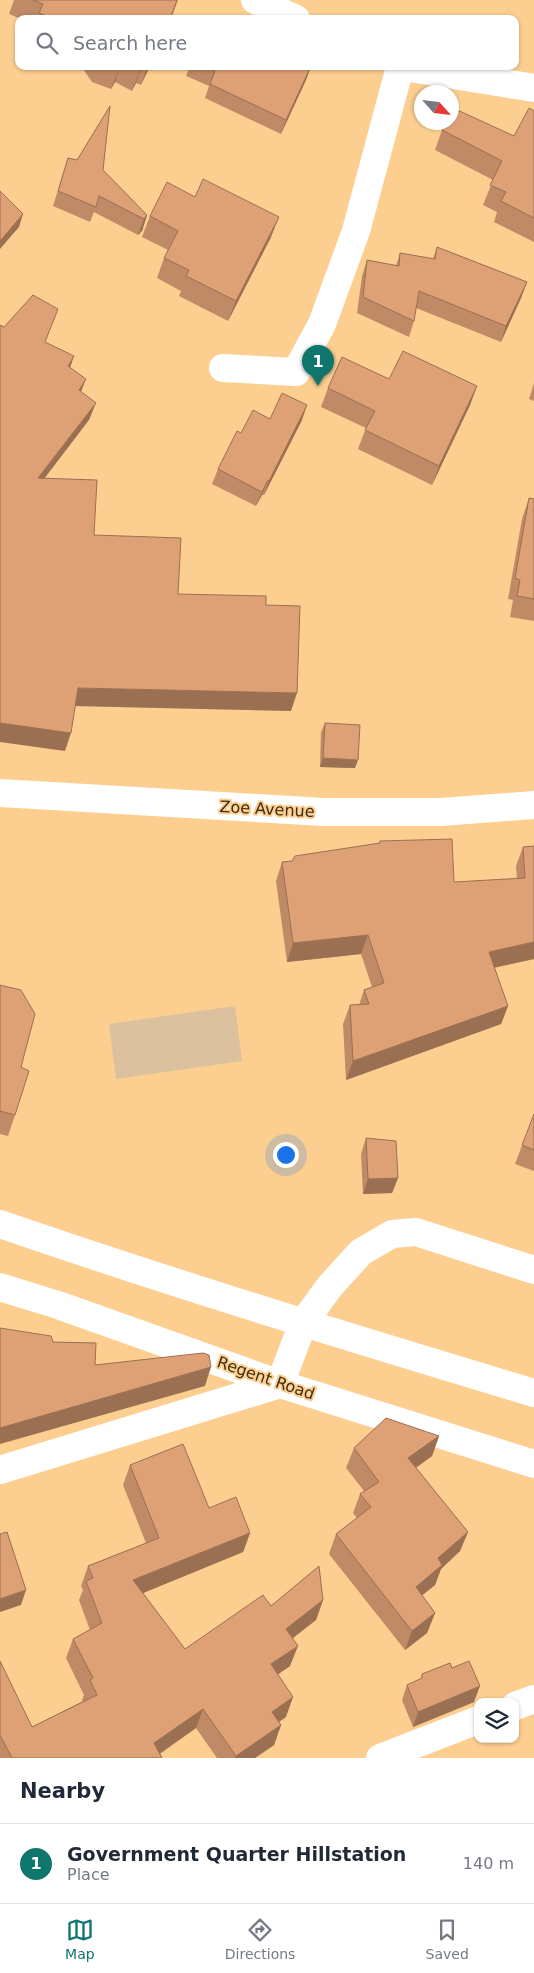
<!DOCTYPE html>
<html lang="en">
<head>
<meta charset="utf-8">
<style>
	body { margin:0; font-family:"DejaVu Sans",sans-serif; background:#f6f6f7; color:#1f2937 }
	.controls { position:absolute; right:15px; bottom:15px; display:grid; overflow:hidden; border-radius:10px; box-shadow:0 1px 4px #0004 }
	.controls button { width:45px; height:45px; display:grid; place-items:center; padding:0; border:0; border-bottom:1px solid #e0e1e3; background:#fff; color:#1f2937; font:25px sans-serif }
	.compass { position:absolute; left:414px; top:85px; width:45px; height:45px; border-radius:50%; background:#fff; box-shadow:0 1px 4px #0004; rotate:117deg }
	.you { position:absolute; left:285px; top:1154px; width:18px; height:18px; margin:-12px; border:4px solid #fff; border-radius:50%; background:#1a73e8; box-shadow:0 0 0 8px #1a73e833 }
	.badge { display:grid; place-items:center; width:32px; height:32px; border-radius:50%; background:#0f766e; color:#fff; font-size:16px; font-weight:700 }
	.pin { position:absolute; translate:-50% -41px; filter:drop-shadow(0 1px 2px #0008) }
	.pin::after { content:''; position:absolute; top:26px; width:18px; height:15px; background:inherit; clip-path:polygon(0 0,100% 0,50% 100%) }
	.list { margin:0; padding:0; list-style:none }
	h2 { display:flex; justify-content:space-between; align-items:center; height:65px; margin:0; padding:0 20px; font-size:21px }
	h2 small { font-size:16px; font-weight:400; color:#747a83 }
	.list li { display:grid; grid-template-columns:32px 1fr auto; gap:15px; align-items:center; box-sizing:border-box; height:80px; padding:0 20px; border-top:1px solid #e0e1e3 }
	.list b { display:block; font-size:19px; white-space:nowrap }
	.list p { margin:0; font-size:16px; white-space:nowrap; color:#747a83 }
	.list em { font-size:16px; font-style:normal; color:#747a83 }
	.icon { flex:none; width:28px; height:28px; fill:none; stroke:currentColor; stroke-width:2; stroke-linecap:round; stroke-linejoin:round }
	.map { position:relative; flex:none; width:534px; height:1758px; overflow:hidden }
	.search { position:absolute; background:#fff; box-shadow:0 1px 4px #0004; left:15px; right:15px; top:15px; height:55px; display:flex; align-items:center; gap:12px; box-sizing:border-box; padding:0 18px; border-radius:10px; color:#747a83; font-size:19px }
	.sheet { height:145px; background:#fff }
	nav { display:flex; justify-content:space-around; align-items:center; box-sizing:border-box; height:70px; border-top:1px solid #e0e1e3; background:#fff; font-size:14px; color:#747a83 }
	nav a { display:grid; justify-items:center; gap:2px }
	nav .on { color:#0f766e }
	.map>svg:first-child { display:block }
</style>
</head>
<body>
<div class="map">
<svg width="534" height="1758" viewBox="0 0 534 1758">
	<rect width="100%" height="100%" fill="#fccf91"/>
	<path fill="#dbc19d" d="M 235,1006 L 242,1061 L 116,1079 L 109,1024 Z"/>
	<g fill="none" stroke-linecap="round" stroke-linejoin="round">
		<g stroke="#fff" stroke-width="28">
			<path d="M 255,0 L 296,19"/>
			<path d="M 398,66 L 534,88"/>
			<path d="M 223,368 L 296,372 L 322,324 L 356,231 L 400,67"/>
			<path d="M 0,793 L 324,812 L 441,812 L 534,805"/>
			<path d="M 0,1470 L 280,1384 L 303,1323 L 330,1286 L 361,1252 L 392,1234 L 416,1232 L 534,1270"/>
			<path d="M 515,1706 L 534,1699"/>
			<path d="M 380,1758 L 478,1720"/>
		</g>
		<g stroke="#fff" stroke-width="28">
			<path d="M 0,1224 C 177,1285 355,1339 534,1393"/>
			<path d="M 0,1287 L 58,1305 L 280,1384 L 534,1464"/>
		</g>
	</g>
	<g fill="#bf8a65">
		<path d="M 14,0 L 178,0 L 171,19 L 21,19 L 9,14 Z"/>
		<path d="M 81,66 L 150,66 L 141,85 L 136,83 L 132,91 L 115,82 L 111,89 L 92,82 Z"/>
		<path d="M 190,66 L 311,66 L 306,80 L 281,134 L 205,98 L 209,86 L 186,76 Z"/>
		<path d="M 534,111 L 534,242 L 494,222 L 497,212 L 483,205 L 493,180 L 435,150 L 442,130 L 514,136 Z"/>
		<path d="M 68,158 L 103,170 L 147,215 L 142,231 L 138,235 L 94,212 L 90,222 L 53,206 Z"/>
		<path d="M 150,216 L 271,237 L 228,321 L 179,296 L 181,291 L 157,278 L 164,258 L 168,250 L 142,237 Z"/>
		<path d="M 437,247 L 527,282 L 521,298 L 501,342 L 416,308 L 414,321 L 409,337 L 357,313 L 362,276 L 367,260 L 396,266 L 400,253 L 433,259 Z"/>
		<path d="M 389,379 L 477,386 L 470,405 L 432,485 L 358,449 L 366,428 L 321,407 L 328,388 Z"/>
		<path d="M 534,383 L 534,401 L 529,399 Z"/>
		<path d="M 270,419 L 302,420 L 264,495 L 262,495 L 256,506 L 212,484 L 218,469 L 241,433 Z"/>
		<path d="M 529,498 L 534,499 L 534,621 L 510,617 L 513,600 L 508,599 L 522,519 Z"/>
		<path d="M 325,723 L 355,768 L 320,767 L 321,732 Z"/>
		<path d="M 380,841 L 454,882 L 517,879 L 516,866 L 523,847 L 534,846 L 534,959 L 494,968 L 508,1006 L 501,1024 L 346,1080 L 343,1024 L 350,1005 L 359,1005 L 364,990 L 372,987 L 361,954 L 287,962 L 276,881 L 282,862 L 292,861 L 379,843 Z"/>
		<path d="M 0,985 L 21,1067 L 15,1115 L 8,1136 L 0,1134 Z"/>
		<path d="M 534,1114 L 534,1171 L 515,1164 Z"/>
		<path d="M 366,1138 L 398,1178 L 392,1193 L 363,1194 L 361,1154 Z"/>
		<path d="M 439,1436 L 432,1456 L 416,1468 L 468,1532 L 460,1551 L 441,1569 L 435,1585 L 422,1595 L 435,1613 L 427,1633 L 405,1650 L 329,1554 L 336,1534 L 357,1518 L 353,1513 L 360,1494 L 364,1491 L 346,1468 L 354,1448 Z"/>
		<path d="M 130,1465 L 209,1508 L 250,1533 L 243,1552 L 143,1593 L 185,1649 L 271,1606 L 323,1600 L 316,1620 L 292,1638 L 290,1666 L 278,1674 L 286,1717 L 279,1722 L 281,1725 L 274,1745 L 255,1758 L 217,1758 L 196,1728 L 160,1754 L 162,1758 L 0,1758 L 0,1661 L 32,1727 L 83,1701 L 82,1700 L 84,1695 L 66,1658 L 73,1639 L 90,1630 L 79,1600 L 83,1590 L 81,1586 L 88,1566 L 146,1543 L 123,1485 Z"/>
		<path d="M 452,1668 L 474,1702 L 413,1727 L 402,1700 L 407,1685 L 421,1679 L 422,1674 Z"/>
	</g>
	<g fill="#9b7052">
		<path d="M 120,66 L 115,82 L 111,89 Z"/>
		<path d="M 142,66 L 136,83 L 132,91 L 140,70 Z"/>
		<path d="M 148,66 L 150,66 L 141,85 Z"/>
		<path d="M 311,66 L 306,80 L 281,134 L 286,120 Z"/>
		<path d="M 23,214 L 19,227 L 0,249 L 0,241 Z"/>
		<path d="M 147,215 L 142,231 L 138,235 L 144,219 Z"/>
		<path d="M 279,217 L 271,237 L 228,321 L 236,301 Z"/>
		<path d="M 527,282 L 521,298 L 501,342 L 506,326 Z"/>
		<path d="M 74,356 L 68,374 L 68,366 Z"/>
		<path d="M 86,379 L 79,397 L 79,390 Z"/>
		<path d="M 477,386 L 470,405 L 432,485 L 439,466 Z"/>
		<path d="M 96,403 L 89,420 L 31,496 L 38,478 Z"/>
		<path d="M 307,405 L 302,420 L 264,495 L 269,481 Z"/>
		<path d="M 268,480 L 262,495 L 256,506 L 262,492 Z"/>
		<path d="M 78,688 L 297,693 L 291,711 L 72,706 Z"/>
		<path d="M 0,723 L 71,733 L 65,751 L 0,742 Z"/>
		<path d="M 323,758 L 358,760 L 355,768 L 320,767 Z"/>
		<path d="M 368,935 L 361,954 L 287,962 L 293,943 Z"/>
		<path d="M 534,942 L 534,959 L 482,970 L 489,952 Z"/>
		<path d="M 508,1006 L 501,1024 L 346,1080 L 353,1061 Z"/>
		<path d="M 398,1178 L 392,1193 L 363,1194 L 368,1179 Z"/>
		<path d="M 211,1367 L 205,1386 L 0,1444 L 0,1428 Z"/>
		<path d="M 439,1436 L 432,1456 L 401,1478 L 408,1458 Z"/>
		<path d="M 468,1532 L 460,1551 L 441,1569 L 435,1585 L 409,1606 L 416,1587 L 438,1558 Z"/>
		<path d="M 250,1533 L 243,1552 L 126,1600 L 133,1580 Z"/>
		<path d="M 26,1590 L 21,1605 L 0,1612 L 0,1599 Z"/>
		<path d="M 323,1600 L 316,1620 L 279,1649 L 286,1629 Z"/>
		<path d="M 435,1613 L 427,1633 L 405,1650 L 412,1631 Z"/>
		<path d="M 298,1646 L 290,1666 L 264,1684 L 271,1664 Z"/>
		<path d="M 480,1686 L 474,1702 L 413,1727 L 418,1712 Z"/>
		<path d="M 293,1697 L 286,1717 L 265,1731 L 272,1712 Z"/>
		<path d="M 203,1709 L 196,1728 L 153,1758 L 154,1743 Z"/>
		<path d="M 281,1725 L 274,1745 L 255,1758 L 235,1758 L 236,1756 Z"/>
	</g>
	<g fill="#dea075" stroke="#9b7052">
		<path d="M 33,0 L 177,0 L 170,19 L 53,19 L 39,13 L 43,4 Z"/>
		<path d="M 113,66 L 120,66 L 119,69 Z"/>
		<path d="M 132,66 L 142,66 L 140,70 Z"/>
		<path d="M 204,66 L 311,66 L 286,120 L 210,84 L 215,71 Z"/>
		<path d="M 110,106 L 103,170 L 147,215 L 144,219 L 99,196 L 96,207 L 58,191 L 68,158 L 77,160 Z"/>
		<path d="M 453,108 L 514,136 L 529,108 L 534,111 L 534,218 L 501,201 L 506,192 L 490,185 L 502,161 L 442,130 L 446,122 L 452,122 L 452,111 Z"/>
		<path d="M 203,179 L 279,217 L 236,301 L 186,276 L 189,270 L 164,258 L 178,231 L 150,216 L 167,182 L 195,197 Z"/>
		<path d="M 0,191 L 23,214 L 0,241 Z"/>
		<path d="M 437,247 L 527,282 L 506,326 L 419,291 L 414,321 L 363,297 L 367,260 L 399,266 L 400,253 L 435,259 Z"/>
		<path d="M 33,295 L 58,309 L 45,342 L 74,356 L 68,366 L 86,379 L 79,390 L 96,403 L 38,478 L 97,480 L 94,535 L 181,538 L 178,594 L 266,596 L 266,605 L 300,606 L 297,693 L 78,688 L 71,733 L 0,723 L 0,325 L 4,327 Z"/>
		<path d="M 403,351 L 477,386 L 439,466 L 365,430 L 375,411 L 328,388 L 342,357 L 389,379 Z"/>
		<path d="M 282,393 L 307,405 L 269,481 L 268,480 L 262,492 L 218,469 L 237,431 L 241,433 L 253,410 L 270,419 Z"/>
		<path d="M 529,498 L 534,499 L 534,599 L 517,596 L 520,580 L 515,578 Z"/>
		<path d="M 325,723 L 360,725 L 358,760 L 323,758 Z"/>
		<path d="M 452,839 L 454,882 L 525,878 L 523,847 L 534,846 L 534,942 L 489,952 L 508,1006 L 353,1061 L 350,1005 L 369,1004 L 364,990 L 384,983 L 368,935 L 293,943 L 282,862 L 292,861 L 295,856 L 380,843 L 380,841 Z"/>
		<path d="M 0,985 L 21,990 L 35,1014 L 21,1067 L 29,1071 L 15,1115 L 0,1111 Z"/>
		<path d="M 534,1114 L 534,1150 L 522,1145 Z"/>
		<path d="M 366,1138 L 396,1141 L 398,1178 L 368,1179 Z"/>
		<path d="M 0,1328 L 51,1336 L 53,1342 L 96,1343 L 95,1365 L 203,1353 L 209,1355 L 211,1367 L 0,1428 Z"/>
		<path d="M 386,1418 L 439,1436 L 408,1458 L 468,1532 L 438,1558 L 442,1565 L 416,1587 L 435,1613 L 412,1631 L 336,1534 L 371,1507 L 360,1494 L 379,1482 L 354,1448 Z"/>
		<path d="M 183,1444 L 209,1508 L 236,1497 L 250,1533 L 133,1580 L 185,1649 L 263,1595 L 271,1606 L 319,1566 L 323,1600 L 286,1629 L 298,1646 L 271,1664 L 293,1697 L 272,1712 L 281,1725 L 236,1756 L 203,1709 L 154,1743 L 162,1758 L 12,1758 L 0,1735 L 0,1661 L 32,1727 L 97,1695 L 90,1680 L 93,1678 L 73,1639 L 102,1623 L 86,1581 L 93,1578 L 88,1566 L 159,1538 L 130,1465 Z"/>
		<path d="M 7,1532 L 26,1590 L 0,1599 L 0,1534 Z"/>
		<path d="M 469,1661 L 480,1686 L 418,1712 L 407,1685 L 422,1678 L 422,1674 L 450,1663 L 452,1668 Z"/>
	</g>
	<g text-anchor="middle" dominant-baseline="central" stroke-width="4" stroke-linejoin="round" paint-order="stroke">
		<g font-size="16" fill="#3f2d13" stroke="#fccf91">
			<text transform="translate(267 809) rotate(3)">Zoe Avenue</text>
			<text transform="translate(266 1378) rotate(19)">Regent Road</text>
		</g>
	</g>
</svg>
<div class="controls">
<button><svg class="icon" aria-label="layers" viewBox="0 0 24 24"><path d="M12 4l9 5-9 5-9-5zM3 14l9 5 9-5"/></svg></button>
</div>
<svg class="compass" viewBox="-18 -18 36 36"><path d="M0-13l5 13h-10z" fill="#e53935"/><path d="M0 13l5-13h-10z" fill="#747a83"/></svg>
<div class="you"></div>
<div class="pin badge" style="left:318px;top:386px">1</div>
<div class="search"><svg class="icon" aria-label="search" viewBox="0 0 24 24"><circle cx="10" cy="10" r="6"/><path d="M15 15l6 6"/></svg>Search here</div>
</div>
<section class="sheet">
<h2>Nearby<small></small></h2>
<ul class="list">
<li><span class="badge">1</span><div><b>Government Quarter Hillstation</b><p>Place</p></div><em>140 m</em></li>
</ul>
</section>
<nav>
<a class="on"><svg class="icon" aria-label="map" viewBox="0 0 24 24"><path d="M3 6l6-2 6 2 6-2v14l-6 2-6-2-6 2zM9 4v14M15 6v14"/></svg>Map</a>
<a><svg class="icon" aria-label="directions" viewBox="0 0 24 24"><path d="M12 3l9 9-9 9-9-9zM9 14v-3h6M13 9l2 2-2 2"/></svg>Directions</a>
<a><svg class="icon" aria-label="saved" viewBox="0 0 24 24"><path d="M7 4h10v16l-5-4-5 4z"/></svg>Saved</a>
</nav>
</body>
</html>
